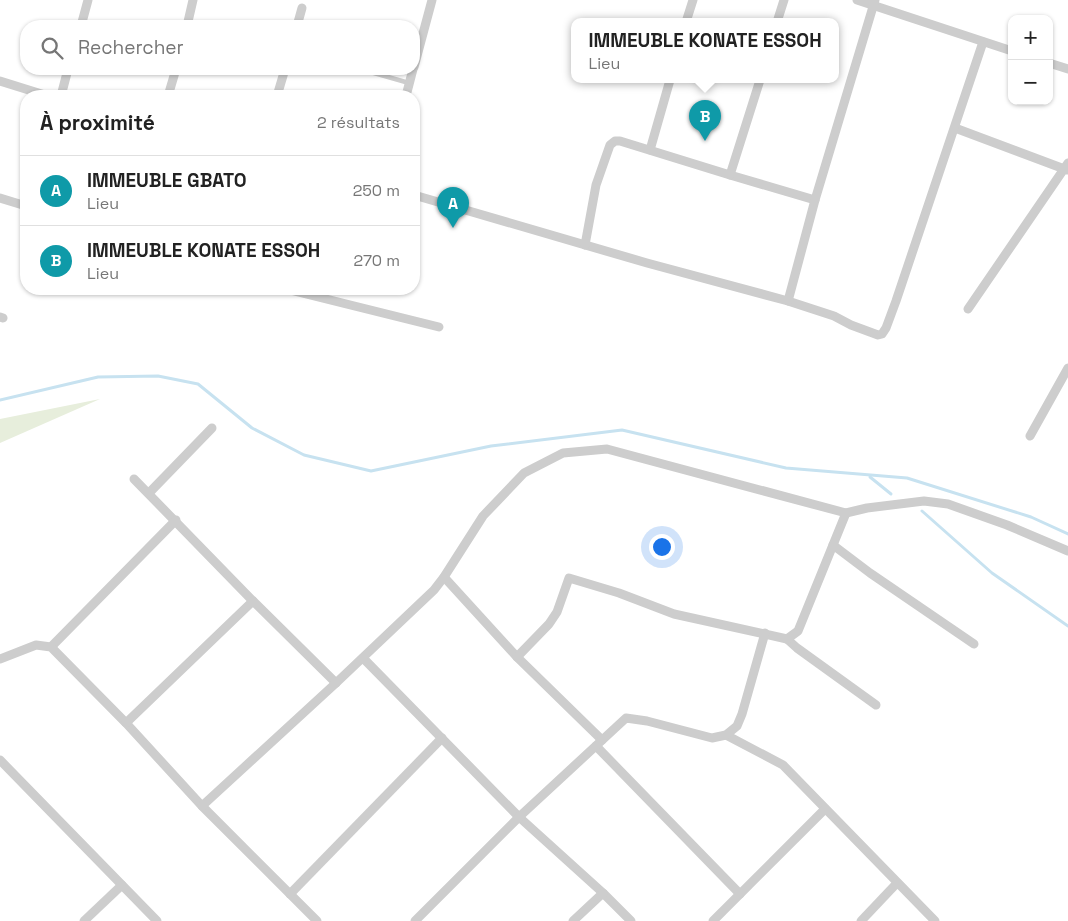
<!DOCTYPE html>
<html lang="fr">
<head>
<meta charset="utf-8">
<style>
	body { margin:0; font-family:"Space Grotesk",sans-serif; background:#f2f2f2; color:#222 }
	.controls { position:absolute; right:15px; top:15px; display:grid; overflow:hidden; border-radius:10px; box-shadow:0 1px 4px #0004 }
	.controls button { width:45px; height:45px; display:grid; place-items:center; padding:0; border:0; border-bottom:1px solid #e0e0e0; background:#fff; color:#222; font:25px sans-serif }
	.you { position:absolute; left:661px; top:546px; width:18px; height:18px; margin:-12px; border:4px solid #fff; border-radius:50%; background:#1a73e8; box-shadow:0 0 0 8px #1a73e833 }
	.badge { display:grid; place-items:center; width:32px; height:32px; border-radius:50%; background:#2563eb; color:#fff; font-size:16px; font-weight:700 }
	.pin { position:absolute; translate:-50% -41px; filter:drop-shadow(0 1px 2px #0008) }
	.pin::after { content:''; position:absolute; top:26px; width:18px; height:15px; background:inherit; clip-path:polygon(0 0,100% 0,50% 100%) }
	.popup { position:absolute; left:571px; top:18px; width:268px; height:65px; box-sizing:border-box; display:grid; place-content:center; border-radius:10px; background:#fff; filter:drop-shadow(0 1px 4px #0005); font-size:16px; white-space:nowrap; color:#767676 }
	.popup b { font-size:19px; color:#222 }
	.popup::after { content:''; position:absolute; left:50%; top:100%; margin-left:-10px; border:10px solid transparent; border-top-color:#fff }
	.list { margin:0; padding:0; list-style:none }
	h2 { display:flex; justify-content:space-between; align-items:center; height:65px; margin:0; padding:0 20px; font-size:21px }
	h2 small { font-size:16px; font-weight:400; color:#767676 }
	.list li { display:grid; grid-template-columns:32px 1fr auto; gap:15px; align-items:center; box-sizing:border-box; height:70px; padding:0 20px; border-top:1px solid #e0e0e0 }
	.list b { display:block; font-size:19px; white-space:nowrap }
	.list p { margin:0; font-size:16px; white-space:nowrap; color:#767676 }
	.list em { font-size:16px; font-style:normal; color:#767676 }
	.icon { flex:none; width:28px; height:28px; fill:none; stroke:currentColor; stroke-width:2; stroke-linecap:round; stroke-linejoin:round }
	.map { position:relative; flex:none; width:1068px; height:921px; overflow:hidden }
	.search { position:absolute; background:#fff; box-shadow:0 1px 4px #0004; left:20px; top:20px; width:400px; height:55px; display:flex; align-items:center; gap:12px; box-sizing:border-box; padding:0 18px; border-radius:20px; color:#767676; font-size:19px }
	.panel { position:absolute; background:#fff; box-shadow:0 1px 4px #0004; left:20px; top:90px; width:400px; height:205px; border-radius:20px }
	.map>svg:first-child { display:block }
</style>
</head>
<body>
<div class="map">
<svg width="1068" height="921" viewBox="0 0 1068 921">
	<rect width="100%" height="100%" fill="#fff"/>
	<path fill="#e7eedc" d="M 100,399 L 0,443 L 0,419 Z"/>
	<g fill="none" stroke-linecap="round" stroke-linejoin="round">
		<g stroke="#c7e2f0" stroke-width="3">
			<path d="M 0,400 L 98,377 L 158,376 L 198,384 L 252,428 L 304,455 L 371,471 L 491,446 L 622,430 L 786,468 L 907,478 L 1031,517 L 1068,534"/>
			<path d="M 870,477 L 891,494"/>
			<path d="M 922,511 L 992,573 L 1068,626"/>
		</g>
		<path stroke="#cdcdcd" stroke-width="4.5" d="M 360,69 L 409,83"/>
		<g stroke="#cdcdcd" stroke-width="9">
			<path d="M 857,0 L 1012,51"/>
			<path d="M 686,22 L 693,0"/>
			<path d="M 777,22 L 784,0"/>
			<path d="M 81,26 L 88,0"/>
			<path d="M 187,26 L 193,0"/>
			<path d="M 297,26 L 302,8"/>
			<path d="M 1049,63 L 1068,69"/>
			<path d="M 414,67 L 432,0"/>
			<path d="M 0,81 L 48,96"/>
			<path d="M 61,96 L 68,69"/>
			<path d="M 168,96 L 176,69"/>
			<path d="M 277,96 L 285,69"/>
			<path d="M 406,96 L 413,69"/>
			<path d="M 955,128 L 1067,170"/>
			<path d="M 650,150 L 670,80"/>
			<path d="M 730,175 L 815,200"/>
			<path d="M 414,195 L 647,263 L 788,301 L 834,316 L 851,325 L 878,335 L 882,334 L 886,328 L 896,301 L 983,42"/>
			<path d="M 0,198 L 26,206"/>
			<path d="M 585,245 L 596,185 L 610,145 L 615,141 L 620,141 L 730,175 L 760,80"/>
			<path d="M 286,289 L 439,327"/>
			<path d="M 788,301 L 815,200 L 875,0"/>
			<path d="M 968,309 L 1068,163"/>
			<path d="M 0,317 L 3,318"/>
			<path d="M 1030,436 L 1068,368"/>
			<path d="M 134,479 L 253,601 L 336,683"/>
			<path d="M 149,493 L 212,428"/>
			<path d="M 833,545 L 870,573 L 974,644"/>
			<path d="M 444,577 L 517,657 L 602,740"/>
			<path d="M 787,639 L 797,648 L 876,705"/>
			<path d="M 51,647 L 176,520"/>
			<path d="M 517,657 L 549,624 L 557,612 L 569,578 L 619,593 L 674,614 L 787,639 L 798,631 L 846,513"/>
			<path d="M 363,658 L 519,817 L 603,893 L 631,921"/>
			<path d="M 0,659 L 36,645 L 51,647 L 126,723 L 202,806 L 317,921"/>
			<path d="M 126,723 L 253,601"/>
			<path d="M 726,735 L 783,765 L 935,921"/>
			<path d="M 596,746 L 740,894"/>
			<path d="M 0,760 L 157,921"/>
			<path d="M 202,806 L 336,683 L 434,590 L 444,577 L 483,516 L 524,473 L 563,453 L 607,449 L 846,513 L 867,508 L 924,501 L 948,504 L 1007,525 L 1068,551"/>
			<path d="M 290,894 L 442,738"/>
			<path d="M 84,921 L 122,885"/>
			<path d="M 415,921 L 519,817 L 626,718 L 647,721 L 712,738 L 726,735 L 737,726 L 742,714 L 765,633"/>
			<path d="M 573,921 L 603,893"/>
			<path d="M 713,921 L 825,809"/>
			<path d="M 861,921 L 897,883"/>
		</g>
	</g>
</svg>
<div class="controls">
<button>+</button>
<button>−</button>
</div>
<div class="you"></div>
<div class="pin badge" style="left:453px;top:228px;background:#0f9aa8">A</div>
<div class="pin badge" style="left:705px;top:141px;background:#0f9aa8">B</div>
<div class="popup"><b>IMMEUBLE KONATE ESSOH</b>Lieu</div>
<div class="search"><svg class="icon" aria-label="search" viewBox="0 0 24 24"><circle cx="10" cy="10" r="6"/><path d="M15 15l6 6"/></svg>Rechercher</div>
<section class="panel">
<h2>À proximité<small>2 résultats</small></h2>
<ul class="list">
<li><span class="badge" style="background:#0f9aa8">A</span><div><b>IMMEUBLE GBATO</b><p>Lieu</p></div><em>250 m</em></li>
<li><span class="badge" style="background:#0f9aa8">B</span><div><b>IMMEUBLE KONATE ESSOH</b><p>Lieu</p></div><em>270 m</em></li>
</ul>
</section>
</div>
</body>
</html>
